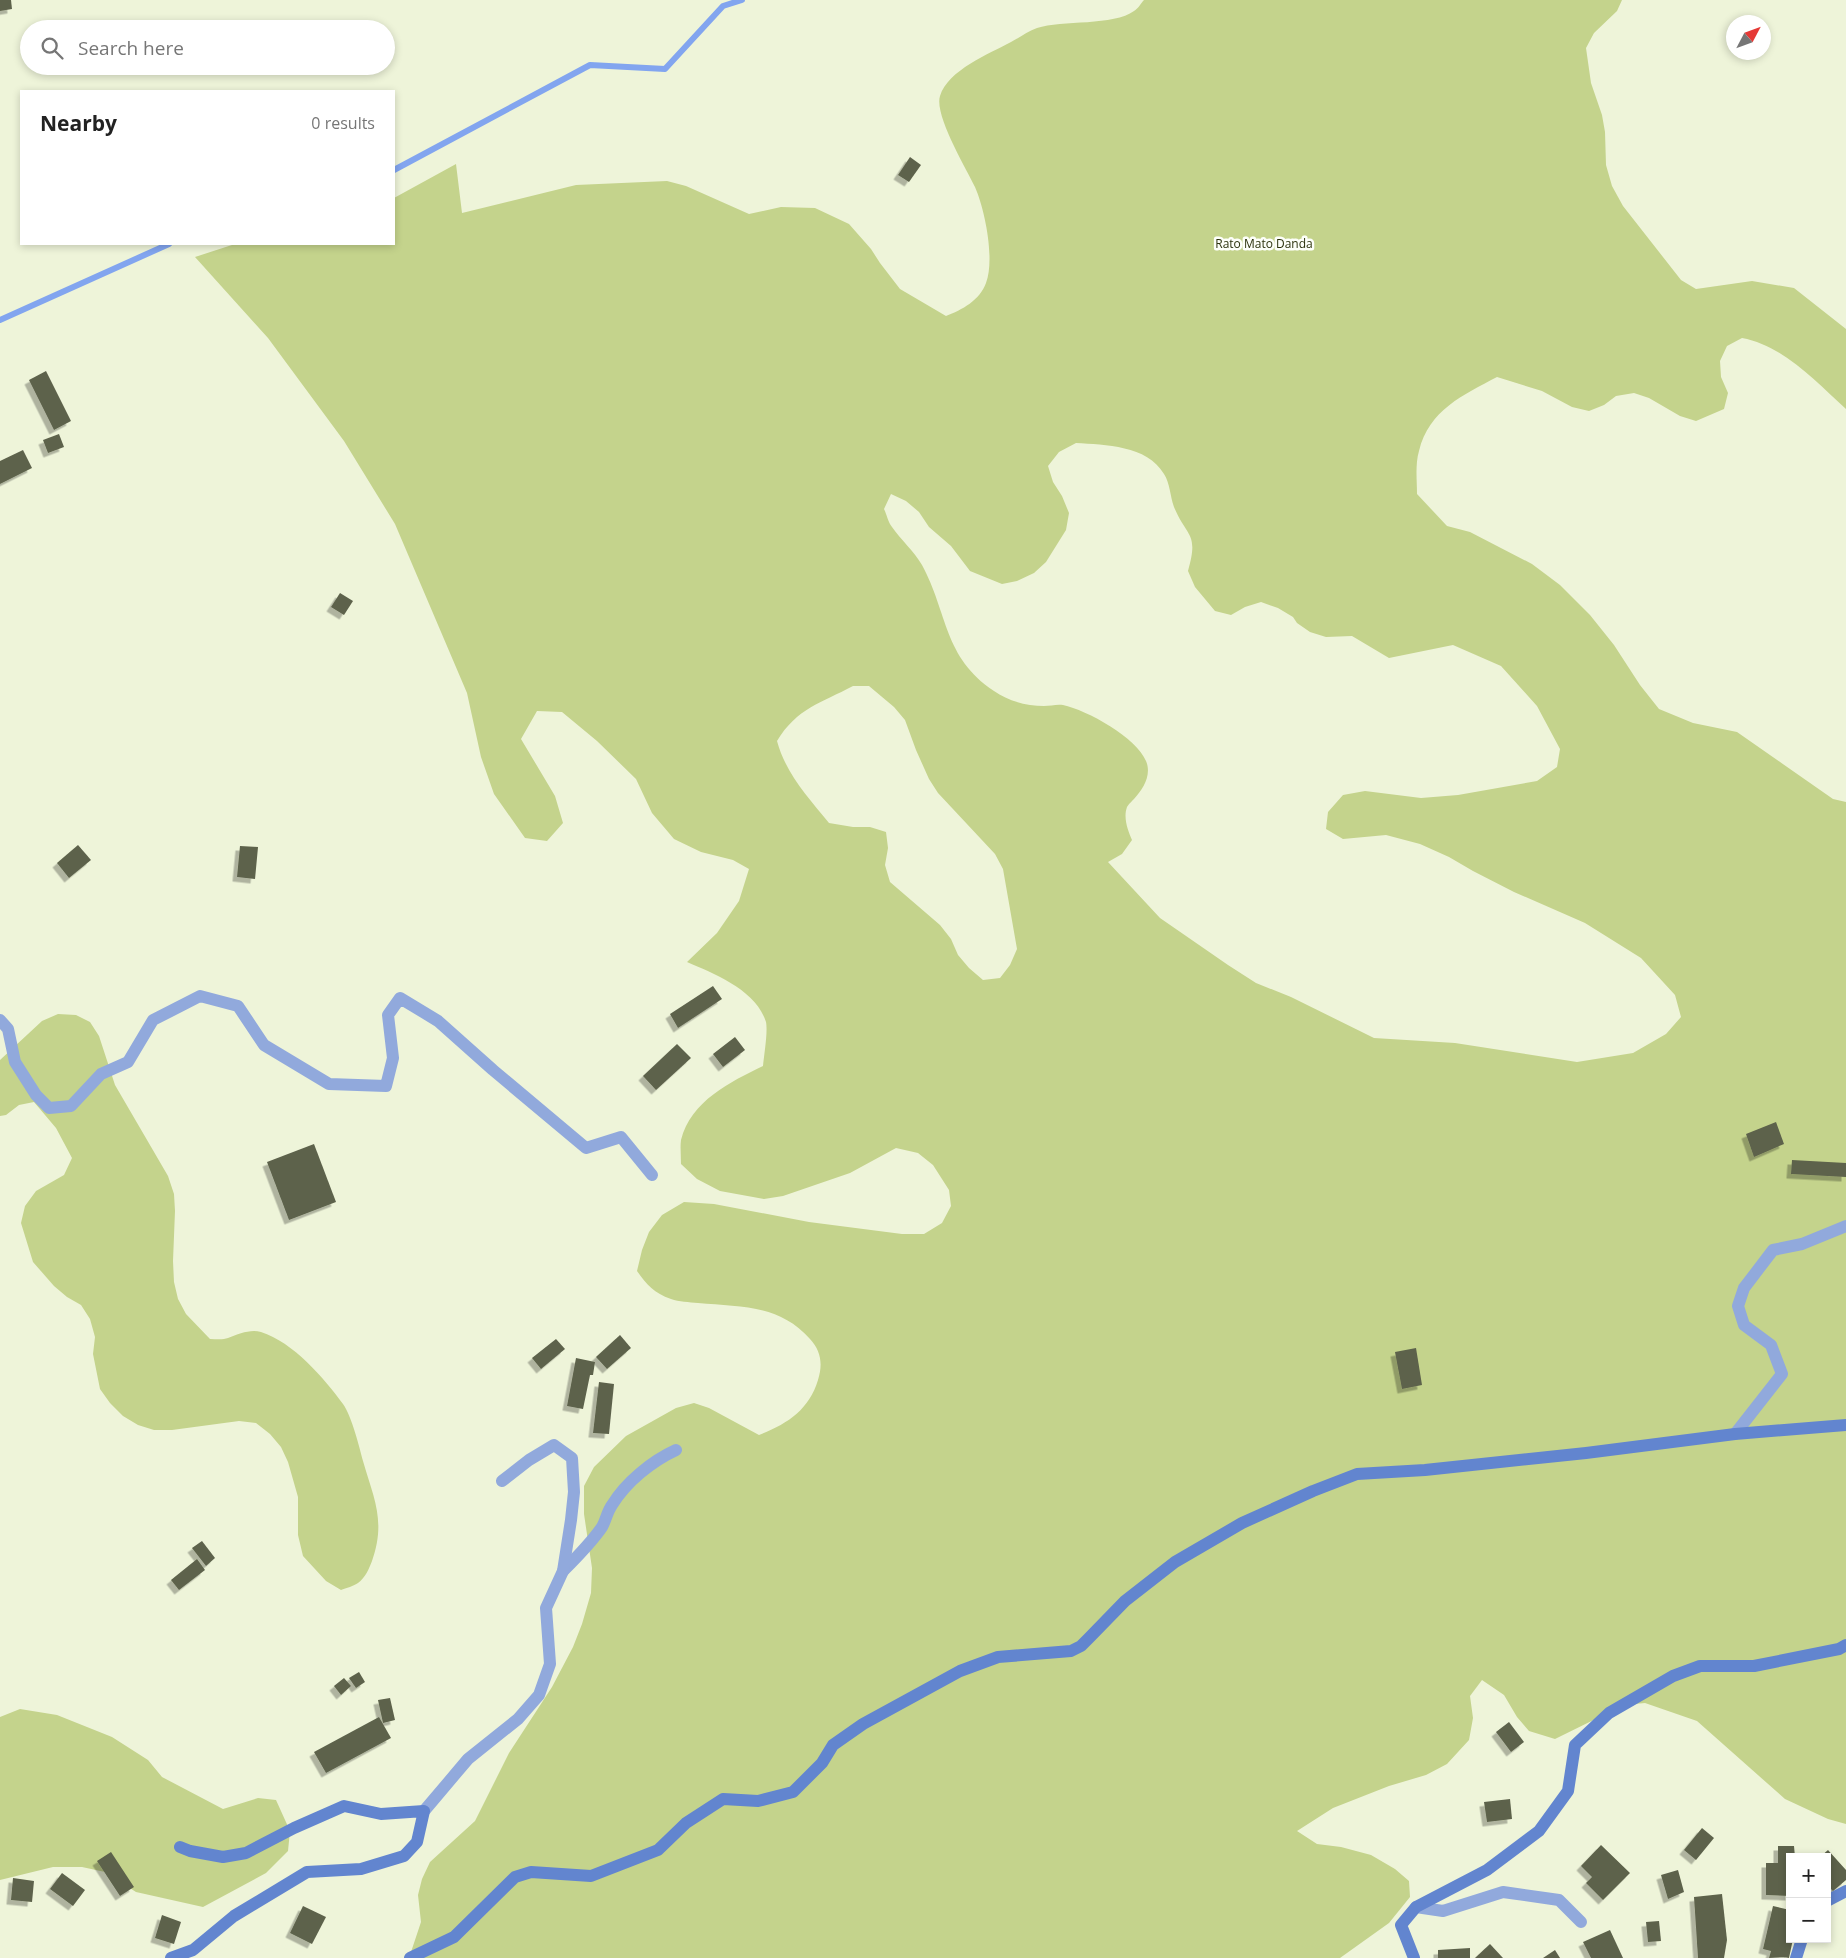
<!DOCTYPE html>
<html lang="en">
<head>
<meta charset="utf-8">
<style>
	body { margin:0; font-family:"Open Sans",sans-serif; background:#f2f2f2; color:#222 }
	.controls { position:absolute; right:15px; bottom:15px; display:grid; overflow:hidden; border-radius:0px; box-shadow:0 2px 8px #0003 }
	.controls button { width:45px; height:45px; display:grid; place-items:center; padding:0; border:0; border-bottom:1px solid #e0e0e0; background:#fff; color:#222; font:25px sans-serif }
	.compass { position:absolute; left:1726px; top:15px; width:45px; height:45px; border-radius:50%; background:#fff; box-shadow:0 2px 8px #0003; rotate:49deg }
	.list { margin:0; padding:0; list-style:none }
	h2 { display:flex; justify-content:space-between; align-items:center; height:65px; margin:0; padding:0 20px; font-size:21px }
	h2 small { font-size:16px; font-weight:400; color:#767676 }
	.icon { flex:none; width:28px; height:28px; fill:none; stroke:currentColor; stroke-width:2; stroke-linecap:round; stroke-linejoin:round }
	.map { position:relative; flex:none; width:1846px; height:1958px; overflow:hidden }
	.search { position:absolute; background:#fff; box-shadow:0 2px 8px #0003; left:20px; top:20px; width:375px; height:55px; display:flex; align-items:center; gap:12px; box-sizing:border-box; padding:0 18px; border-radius:28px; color:#767676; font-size:19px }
	.panel { position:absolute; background:#fff; box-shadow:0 2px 8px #0003; left:20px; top:90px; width:375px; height:155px; border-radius:0px }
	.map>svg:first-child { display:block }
</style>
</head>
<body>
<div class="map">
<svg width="1846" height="1958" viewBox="0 0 1846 1958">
	<defs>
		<filter id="shadow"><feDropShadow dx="-4.5" dy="4.5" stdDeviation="0" flood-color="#0004"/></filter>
	</defs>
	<rect width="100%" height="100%" fill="#eef4d9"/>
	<g fill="#c4d38c" fill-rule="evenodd">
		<path d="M 1144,0 L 1622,0 L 1617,11 L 1594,33 L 1586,48 L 1591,83 L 1602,115 L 1605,132 L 1606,165 L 1612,186 L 1623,206 L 1681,280 L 1696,289 L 1752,281 L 1794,288 L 1846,329 L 1846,409 C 1815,381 1784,346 1742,338 L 1727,346 L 1720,361 L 1721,377 L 1728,393 L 1724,409 L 1696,421 L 1680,416 L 1649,398 L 1634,393 L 1616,396 L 1604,405 L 1589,411 L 1572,407 L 1542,391 L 1497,377 C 1463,395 1429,410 1419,451 C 1415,464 1417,481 1417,494 L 1447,526 L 1470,532 L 1532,564 L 1560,585 L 1590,615 L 1614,645 L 1640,685 L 1659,709 L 1693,723 L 1737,732 L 1833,799 L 1846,802 L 1846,1824 L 1828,1819 L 1785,1799 L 1697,1721 L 1645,1703 L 1624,1705 L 1555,1739 L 1529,1731 L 1517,1717 L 1504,1695 L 1482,1680 L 1470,1696 L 1473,1718 L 1469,1740 L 1447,1764 L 1426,1775 L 1389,1786 L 1333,1808 L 1297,1831 L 1317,1844 L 1341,1847 L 1371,1855 L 1395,1869 L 1409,1881 L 1410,1897 L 1389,1923 L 1340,1958 L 409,1958 L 421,1922 L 418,1895 L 422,1879 L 430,1862 L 475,1821 L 509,1753 L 552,1687 L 573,1647 L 582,1624 L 591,1593 L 592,1568 L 584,1514 L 584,1486 L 594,1467 L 626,1436 L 676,1408 L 694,1403 L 709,1408 L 759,1435 C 787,1424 809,1410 818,1380 C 823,1364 821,1351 810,1339 C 779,1304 740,1307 698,1303 C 689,1302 679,1302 671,1299 C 654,1293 647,1285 637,1271 L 642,1250 L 649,1232 L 662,1215 L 684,1202 L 714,1204 L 809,1222 L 902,1234 L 924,1234 L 942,1223 L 951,1206 L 949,1190 L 933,1165 L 918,1153 L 896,1148 L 850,1173 L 783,1196 L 764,1199 L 720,1191 L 697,1179 L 681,1164 C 681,1156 680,1147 681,1140 C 691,1101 730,1082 763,1066 C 764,1055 768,1032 766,1022 C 756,990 715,974 687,962 L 717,933 L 739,901 L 749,869 L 733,860 L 701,852 L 674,839 L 652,813 L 636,779 L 597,741 L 562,712 L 537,711 L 521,739 L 555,796 L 563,823 L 547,841 L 525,838 L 494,794 L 481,757 L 467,693 L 395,524 L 344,441 L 268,338 L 195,257 L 235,244 L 394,244 L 394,198 L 456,164 L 462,213 L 576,185 L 667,181 L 686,186 L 749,214 L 781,207 L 815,208 L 849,224 L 871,249 L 880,263 L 900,289 L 946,316 C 962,310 980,300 986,283 C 995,259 985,210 975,187 C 966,168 934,115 940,96 C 948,70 989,54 1011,42 C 1019,38 1028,31 1037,28 C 1062,20 1114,26 1134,11 C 1138,9 1141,3 1144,0 ZM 1076,443 C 1105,445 1147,445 1164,474 C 1170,483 1170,496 1174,507 C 1187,538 1199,532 1188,571 L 1195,587 L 1215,611 L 1231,615 L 1245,607 L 1261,602 L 1278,608 L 1293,617 L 1297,623 L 1310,632 L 1326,637 L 1352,636 L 1389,658 L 1453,645 L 1501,666 L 1537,706 L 1560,749 L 1557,767 L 1537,781 L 1458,795 L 1421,798 L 1365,791 L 1343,795 L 1328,812 L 1326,829 L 1343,839 L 1386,835 L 1420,844 L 1449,857 L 1473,871 L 1514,892 L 1585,923 L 1641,958 L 1675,995 L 1681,1017 L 1666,1034 L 1633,1053 L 1577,1062 L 1455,1043 L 1374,1038 L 1291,997 L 1256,983 L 1228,965 L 1160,918 L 1108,862 L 1122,854 L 1132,840 C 1128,831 1123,818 1127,807 C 1128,805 1132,801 1134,799 C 1143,789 1152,775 1146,761 C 1137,738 1087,710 1063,705 C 1057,704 1050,706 1044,706 C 1027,706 1008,701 994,691 C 943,657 948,613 922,565 C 914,551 901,540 892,527 C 888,522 887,515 884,509 L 891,494 L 906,501 L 919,512 L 929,527 L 951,546 L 970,571 L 1002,584 L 1017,581 L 1034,573 L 1046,562 L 1066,530 L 1069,513 L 1062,496 L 1053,482 L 1048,466 L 1059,452 ZM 853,686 L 869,686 L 894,707 L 905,720 L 916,750 L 929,779 L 938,793 L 995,854 L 1003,869 L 1017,949 L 1010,965 L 1000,978 L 983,980 L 969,968 L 958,955 L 951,939 L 940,925 L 890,882 L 885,865 L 888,848 L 886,832 L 870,827 L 853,827 L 829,823 C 808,797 786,774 777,741 C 797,708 821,703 853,686 Z"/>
		<path d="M 58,1014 L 76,1015 L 90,1022 L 99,1036 L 115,1085 L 168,1176 L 174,1194 L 175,1211 L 173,1261 L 174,1282 L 178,1299 L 186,1314 L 210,1339 C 216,1339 223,1340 228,1338 C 239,1334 250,1329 261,1332 C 293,1342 324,1378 343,1404 C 352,1417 359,1446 363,1461 C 374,1499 386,1521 372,1561 C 369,1569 365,1578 358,1583 C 354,1586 346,1588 341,1590 L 326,1581 L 303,1556 L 298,1535 L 298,1497 L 288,1462 L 281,1447 L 270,1434 L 256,1423 L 239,1421 L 172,1430 L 154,1430 L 138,1425 L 123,1416 L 110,1403 L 100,1389 L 93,1354 L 95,1337 L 90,1319 L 81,1305 L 67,1297 L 54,1286 L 33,1262 L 21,1223 L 25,1206 L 36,1191 L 64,1175 L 72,1158 L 56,1128 L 34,1102 L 19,1105 L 6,1115 L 0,1116 L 0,1060 L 42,1021 Z"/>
		<path d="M 20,1709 L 57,1715 L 112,1737 L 148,1760 L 162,1777 L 223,1809 L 258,1798 L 276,1800 L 290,1831 L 288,1851 L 266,1873 L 203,1907 L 136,1892 L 105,1872 L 82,1867 L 53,1867 L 0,1880 L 0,1717 Z"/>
	</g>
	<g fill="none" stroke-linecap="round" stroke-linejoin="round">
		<g stroke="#82a5ef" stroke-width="6">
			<path d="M 394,170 L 590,65 L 665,69 L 723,6 L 742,0"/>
			<path d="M 0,320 L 169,244"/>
		</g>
	</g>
	<g fill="#5d624b" filter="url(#shadow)">
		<path d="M 0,0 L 11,0 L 12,9 L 0,11 Z"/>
		<path d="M 910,157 L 921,165 L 909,182 L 898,175 Z"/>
		<path d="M 46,371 L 71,421 L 54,430 L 29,380 Z"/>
		<path d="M 59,434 L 64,447 L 48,453 L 43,440 Z"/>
		<path d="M 23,450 L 32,468 L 0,484 L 0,461 Z"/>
		<path d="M 340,593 L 353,601 L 344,615 L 331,607 Z"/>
		<path d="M 78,845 L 91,860 L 69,878 L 57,863 Z"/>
		<path d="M 240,846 L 258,847 L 255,879 L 237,877 Z"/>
		<path d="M 713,986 L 722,999 L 678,1028 L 670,1014 Z"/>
		<path d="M 735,1037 L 745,1050 L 723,1067 L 713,1054 Z"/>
		<path d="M 677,1044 L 691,1058 L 656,1090 L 643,1076 Z"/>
		<path d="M 1776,1122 L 1784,1144 L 1754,1157 L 1746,1134 Z"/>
		<path d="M 314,1144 L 336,1202 L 289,1220 L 267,1162 Z"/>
		<path d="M 1792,1160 L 1846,1163 L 1846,1177 L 1791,1174 Z"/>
		<path d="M 620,1335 L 631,1348 L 607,1369 L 596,1357 Z"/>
		<path d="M 556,1339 L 565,1349 L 541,1369 L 532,1358 Z"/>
		<path d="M 1416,1348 L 1422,1385 L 1402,1389 L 1395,1352 Z"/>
		<path d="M 576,1358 L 595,1362 L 593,1375 L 590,1375 L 583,1409 L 567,1406 Z"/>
		<path d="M 599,1382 L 614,1384 L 609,1434 L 593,1433 Z"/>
		<path d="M 202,1541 L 215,1558 L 206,1566 L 192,1548 Z"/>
		<path d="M 197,1559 L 205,1570 L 179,1590 L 171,1580 Z"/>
		<path d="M 359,1672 L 365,1682 L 356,1688 L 349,1678 Z"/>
		<path d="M 344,1678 L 351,1686 L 341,1695 L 334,1686 Z"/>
		<path d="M 390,1698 L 395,1720 L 383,1723 L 378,1700 Z"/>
		<path d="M 379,1717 L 391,1738 L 326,1773 L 314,1752 Z"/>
		<path d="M 1509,1722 L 1524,1742 L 1511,1752 L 1496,1732 Z"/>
		<path d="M 1510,1799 L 1512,1819 L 1487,1822 L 1484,1802 Z"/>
		<path d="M 1702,1828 L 1714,1838 L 1696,1860 L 1684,1850 Z"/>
		<path d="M 1601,1845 L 1630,1873 L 1603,1900 L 1586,1883 L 1592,1877 L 1581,1866 Z"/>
		<path d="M 1778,1846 L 1794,1846 L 1795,1857 L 1790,1857 L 1790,1896 L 1766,1895 L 1766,1863 L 1778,1863 Z"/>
		<path d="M 1828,1850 L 1846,1870 L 1846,1880 L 1833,1891 L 1827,1885 L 1827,1857 L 1820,1857 Z"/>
		<path d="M 111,1852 L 134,1887 L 120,1896 L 97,1861 Z"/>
		<path d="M 1678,1870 L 1684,1892 L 1668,1899 L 1661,1875 Z"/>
		<path d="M 62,1873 L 85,1890 L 73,1906 L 50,1889 Z"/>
		<path d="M 13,1878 L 34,1881 L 32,1902 L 11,1900 Z"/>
		<path d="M 1722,1894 L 1727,1940 L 1724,1958 L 1698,1958 L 1694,1897 Z"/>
		<path d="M 303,1906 L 326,1917 L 312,1944 L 290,1933 Z"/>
		<path d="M 1773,1906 L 1790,1910 L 1790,1939 L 1793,1939 L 1789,1958 L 1783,1957 L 1769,1958 L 1771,1951 L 1763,1949 Z"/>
		<path d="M 162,1915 L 181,1922 L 174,1944 L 155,1938 Z"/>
		<path d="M 1659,1921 L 1661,1941 L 1648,1942 L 1646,1922 Z"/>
		<path d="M 1610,1930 L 1623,1958 L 1591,1958 L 1583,1942 Z"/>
		<path d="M 1490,1944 L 1503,1958 L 1475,1958 Z"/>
		<path d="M 1470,1948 L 1470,1958 L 1438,1958 L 1438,1950 Z"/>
		<path d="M 1555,1950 L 1560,1958 L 1543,1958 Z"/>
	</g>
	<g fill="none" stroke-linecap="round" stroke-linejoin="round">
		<g stroke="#91a9dc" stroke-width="12">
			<path d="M 0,1020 L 8,1029 L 15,1062 L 36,1095 L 49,1108 L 71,1106 L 101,1074 L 128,1062 L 153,1020 L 200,996 L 238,1006 L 264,1045 L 329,1084 L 386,1086 L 393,1058 L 388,1015 L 400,998 L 438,1021 L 493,1070 L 586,1148 L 621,1137 L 652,1175"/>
			<path d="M 1735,1434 L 1782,1374 L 1771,1345 L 1744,1325 L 1738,1306 L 1744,1288 L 1773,1250 L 1802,1244 L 1846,1226"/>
			<path d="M 563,1571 C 577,1557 591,1543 602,1527 C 606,1520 607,1512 612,1505 C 626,1482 652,1461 676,1450"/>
			<path d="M 424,1811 L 468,1759 L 518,1719 L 539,1695 L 550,1664 L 546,1608 L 563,1571 L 571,1520 L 574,1492 L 572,1458 L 554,1445 L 529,1460 L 502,1481"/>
			<path d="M 1416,1907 L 1443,1911 L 1503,1892 L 1559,1900 L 1581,1922"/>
		</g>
		<g stroke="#6285cf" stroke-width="12">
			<path d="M 1827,1901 L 1846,1891"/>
			<path d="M 171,1958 L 193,1950 L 234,1916 L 307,1872 L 361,1869 L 404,1856 L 417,1842 L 424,1811 L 381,1814 L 344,1806 L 294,1828 L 246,1853 L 223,1857 L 190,1851 L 180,1847"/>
			<path d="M 410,1958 L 454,1937 L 515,1877 L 531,1872 L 591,1876 L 658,1850 L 686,1823 L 723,1799 L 758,1801 L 793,1792 L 822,1763 L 833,1745 L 863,1724 L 960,1671 L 998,1657 L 1071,1651 L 1081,1646 L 1089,1638 L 1125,1601 L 1175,1562 L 1242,1523 L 1313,1491 L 1357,1474 L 1425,1470 L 1586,1453 L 1735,1434 L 1846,1425"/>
			<path d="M 1414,1958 L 1401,1925 L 1416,1907 L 1487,1870 L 1539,1831 L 1568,1791 L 1575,1745 L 1609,1713 L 1673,1676 L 1700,1666 L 1754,1666 L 1839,1649 L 1846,1645"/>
			<path d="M 1796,1958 L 1802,1939"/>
		</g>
	</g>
	<g text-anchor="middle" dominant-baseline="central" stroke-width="5" stroke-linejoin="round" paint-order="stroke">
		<g font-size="12" fill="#2c330d" stroke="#fdfff9">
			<text x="1264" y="243">Rato Mato Danda</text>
		</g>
	</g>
</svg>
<div class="controls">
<button>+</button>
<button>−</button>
</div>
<svg class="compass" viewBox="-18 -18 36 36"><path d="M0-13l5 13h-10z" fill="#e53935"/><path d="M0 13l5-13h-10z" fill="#767676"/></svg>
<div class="search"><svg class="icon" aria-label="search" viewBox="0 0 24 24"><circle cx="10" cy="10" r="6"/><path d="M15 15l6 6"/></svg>Search here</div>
<section class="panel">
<h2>Nearby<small>0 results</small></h2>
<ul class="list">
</ul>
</section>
</div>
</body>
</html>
